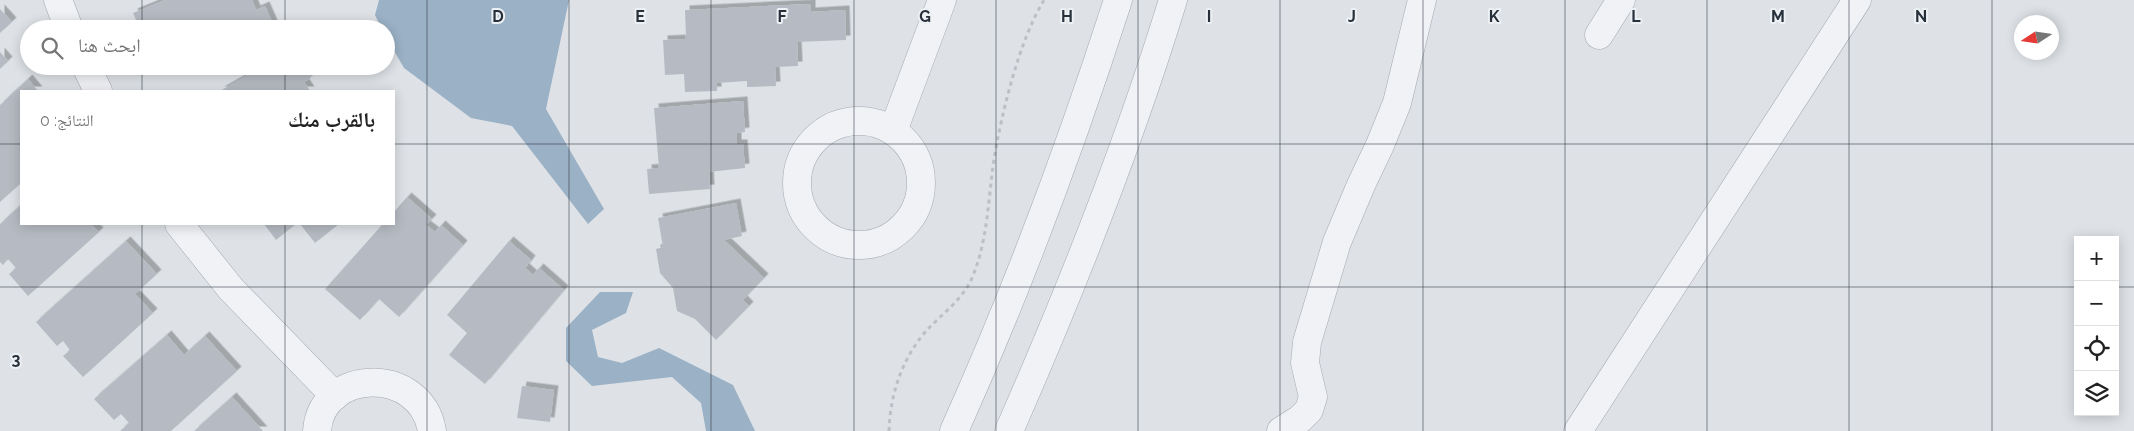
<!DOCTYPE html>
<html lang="ar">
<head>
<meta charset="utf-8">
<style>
	body { margin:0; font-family:Raleway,"Noto Naskh Arabic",sans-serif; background:#f2f2f2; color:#222; direction:rtl }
	.controls { position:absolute; right:15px; bottom:15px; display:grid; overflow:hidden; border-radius:0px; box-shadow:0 2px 12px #0003 }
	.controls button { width:45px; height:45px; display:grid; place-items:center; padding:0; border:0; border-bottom:1px solid #e0e0e0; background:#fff; color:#222; font:25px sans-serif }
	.compass { position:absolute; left:2014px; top:15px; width:45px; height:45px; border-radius:50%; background:#fff; box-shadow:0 2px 12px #0003; rotate:258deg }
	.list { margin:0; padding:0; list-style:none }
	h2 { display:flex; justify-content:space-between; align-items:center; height:65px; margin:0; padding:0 20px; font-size:21px }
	h2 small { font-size:16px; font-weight:400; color:#767676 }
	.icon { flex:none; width:28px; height:28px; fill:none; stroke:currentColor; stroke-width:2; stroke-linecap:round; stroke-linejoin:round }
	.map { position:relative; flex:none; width:2134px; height:431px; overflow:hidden; direction:ltr }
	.search { position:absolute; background:#fff; box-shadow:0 2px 12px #0003; left:20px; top:20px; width:375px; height:55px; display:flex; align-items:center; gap:12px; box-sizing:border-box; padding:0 18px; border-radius:28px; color:#767676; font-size:19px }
	.panel { position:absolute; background:#fff; box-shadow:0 2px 12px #0003; left:20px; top:90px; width:375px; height:135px; border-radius:0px; direction:rtl }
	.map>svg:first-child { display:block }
</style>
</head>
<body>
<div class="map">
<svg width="2134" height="431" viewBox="0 0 2134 431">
	<defs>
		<filter id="shadow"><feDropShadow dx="4.5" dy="-4.5" stdDeviation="0" flood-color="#0004"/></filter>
	</defs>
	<rect width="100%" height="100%" fill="#dee2e7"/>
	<g fill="#9bb1c5">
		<path d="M 379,0 L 569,0 L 546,109 L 604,209 L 588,224 L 512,126 L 471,118 L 404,68 L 386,37 L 386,29 L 382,29 L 375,15 Z"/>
		<path d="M 600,292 L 633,292 L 626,313 L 592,330 L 598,357 L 622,363 L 659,348 L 733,385 L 755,431 L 706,431 L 701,403 L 672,377 L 592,386 L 566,361 L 566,328 Z"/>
	</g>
	<g fill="#b6bbc3" filter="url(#shadow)">
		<path d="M 165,0 L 252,0 L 256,10 L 265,6 L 275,29 L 140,29 L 133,13 Z"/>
		<path d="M 811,4 L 811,12 L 845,10 L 846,40 L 797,42 L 798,66 L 775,67 L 776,86 L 747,87 L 747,81 L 717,83 L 717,91 L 685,92 L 684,74 L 665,75 L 663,40 L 686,39 L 685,10 Z"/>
		<path d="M 0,9 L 12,22 L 0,33 Z"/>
		<path d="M 0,52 L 8,61 L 0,69 Z"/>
		<path d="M 264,66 L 305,66 L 311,78 L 304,82 L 310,91 L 220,91 Z"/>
		<path d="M 28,79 L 38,91 L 21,91 L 21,183 L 0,202 L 0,105 Z"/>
		<path d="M 743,101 L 745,132 L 737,133 L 737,144 L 743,144 L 745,168 L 709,172 L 710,189 L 649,194 L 647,169 L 659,168 L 654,108 Z"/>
		<path d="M 407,197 L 432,219 L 426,225 L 435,232 L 441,225 L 463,245 L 399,317 L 379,299 L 360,320 L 325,289 L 383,224 L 394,224 L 394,212 Z"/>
		<path d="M 736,203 L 742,236 L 724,240 L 764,278 L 743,300 L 749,306 L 716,340 L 695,319 L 677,311 L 673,288 L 660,273 L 656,249 L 663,247 L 658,218 Z"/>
		<path d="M 21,205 L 21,224 L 91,224 L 99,232 L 28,296 L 9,274 L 16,268 L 8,259 L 3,265 L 0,262 L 0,224 Z"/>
		<path d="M 264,224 L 296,224 L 276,240 Z"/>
		<path d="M 300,224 L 339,224 L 315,243 Z"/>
		<path d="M 126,241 L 157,274 L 135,294 L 153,313 L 83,377 L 63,356 L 70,350 L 63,341 L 57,346 L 36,322 Z"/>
		<path d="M 509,241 L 531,260 L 525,268 L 533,275 L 539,268 L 564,290 L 485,384 L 449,355 L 467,333 L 447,315 Z"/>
		<path d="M 167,335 L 184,355 L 205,336 L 237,371 L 171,431 L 120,431 L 129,423 L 121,414 L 114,420 L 94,399 Z"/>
		<path d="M 522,386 L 554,390 L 550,422 L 517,418 Z"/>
		<path d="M 232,397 L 263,431 L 194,431 Z"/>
	</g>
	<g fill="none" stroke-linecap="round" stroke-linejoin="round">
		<defs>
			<g id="minor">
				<path d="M 58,0 L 69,29"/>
				<path d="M 1599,35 L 1621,0"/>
				<path d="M 86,66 L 98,91"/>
				<circle cx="859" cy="183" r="62"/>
				<path d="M 893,131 L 942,0"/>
				<path d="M 179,224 L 231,289 L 335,396"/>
				<path d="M 317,431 C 321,368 421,365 432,431"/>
				<path d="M 1281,431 L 1300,419 L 1309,410 L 1313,397 L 1305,363 L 1307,342 L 1337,242 L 1361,185 L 1380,145 L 1397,103 L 1422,0"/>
				<path d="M 1578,431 L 1857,0"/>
			</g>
			<g id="tertiary">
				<path d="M 954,431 C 1017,291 1071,146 1118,0"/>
				<path d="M 1009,431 C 1071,290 1128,147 1173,0"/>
			</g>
		</defs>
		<use href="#minor" stroke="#a4a9b0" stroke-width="29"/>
		<use href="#tertiary" stroke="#a4a9b0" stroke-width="29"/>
		<path stroke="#bcc0c5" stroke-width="3" stroke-dasharray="4 4" stroke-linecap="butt" d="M 889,431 C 890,395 902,358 927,330 C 942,314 963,299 972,278 C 988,240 988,200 994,159 C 1002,112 1019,41 1044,0"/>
		<use href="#minor" stroke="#f0f2f5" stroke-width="28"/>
		<use href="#tertiary" stroke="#f0f2f5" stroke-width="28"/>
	</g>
	<path fill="none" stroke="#28303c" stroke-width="1" stroke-opacity="0.55" d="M 142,0 L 142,29M 285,0 L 285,29M 427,0 L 427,431M 569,0 L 569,431M 711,0 L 711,431M 854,0 L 854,431M 996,0 L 996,431M 1138,0 L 1138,431M 1280,0 L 1280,431M 1423,0 L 1423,431M 1565,0 L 1565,431M 1707,0 L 1707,431M 1849,0 L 1849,431M 1992,0 L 1992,431M 142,66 L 142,91M 285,66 L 285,91M 0,144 L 21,144M 394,144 L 2134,144M 142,224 L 142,431M 285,224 L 285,431M 0,287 L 2078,287M 2115,287 L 2134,287"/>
	<g font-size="16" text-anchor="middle" font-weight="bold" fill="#28303c" stroke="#edf1f4" stroke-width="4" stroke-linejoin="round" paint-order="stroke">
		<text x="498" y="22">D</text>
		<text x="640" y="22">E</text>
		<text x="782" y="22">F</text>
		<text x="925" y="22">G</text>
		<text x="1067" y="22">H</text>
		<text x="1209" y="22">I</text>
		<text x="1352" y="22">J</text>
		<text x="1494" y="22">K</text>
		<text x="1636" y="22">L</text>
		<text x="1778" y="22">M</text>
		<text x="1921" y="22">N</text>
		<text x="16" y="365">3</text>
	</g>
</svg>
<div class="controls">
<button>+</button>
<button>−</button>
<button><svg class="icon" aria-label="locate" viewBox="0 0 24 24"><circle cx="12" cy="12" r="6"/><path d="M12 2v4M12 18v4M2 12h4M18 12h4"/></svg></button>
<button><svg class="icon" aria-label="layers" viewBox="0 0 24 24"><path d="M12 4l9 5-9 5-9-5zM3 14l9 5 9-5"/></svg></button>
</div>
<svg class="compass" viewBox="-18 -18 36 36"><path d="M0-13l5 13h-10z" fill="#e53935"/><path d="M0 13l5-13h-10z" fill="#767676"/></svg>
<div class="search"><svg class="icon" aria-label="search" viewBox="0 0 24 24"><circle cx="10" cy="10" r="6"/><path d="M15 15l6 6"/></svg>ابحث هنا</div>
<section class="panel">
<h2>بالقرب منك<small>النتائج: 0</small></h2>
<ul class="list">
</ul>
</section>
</div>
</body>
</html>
